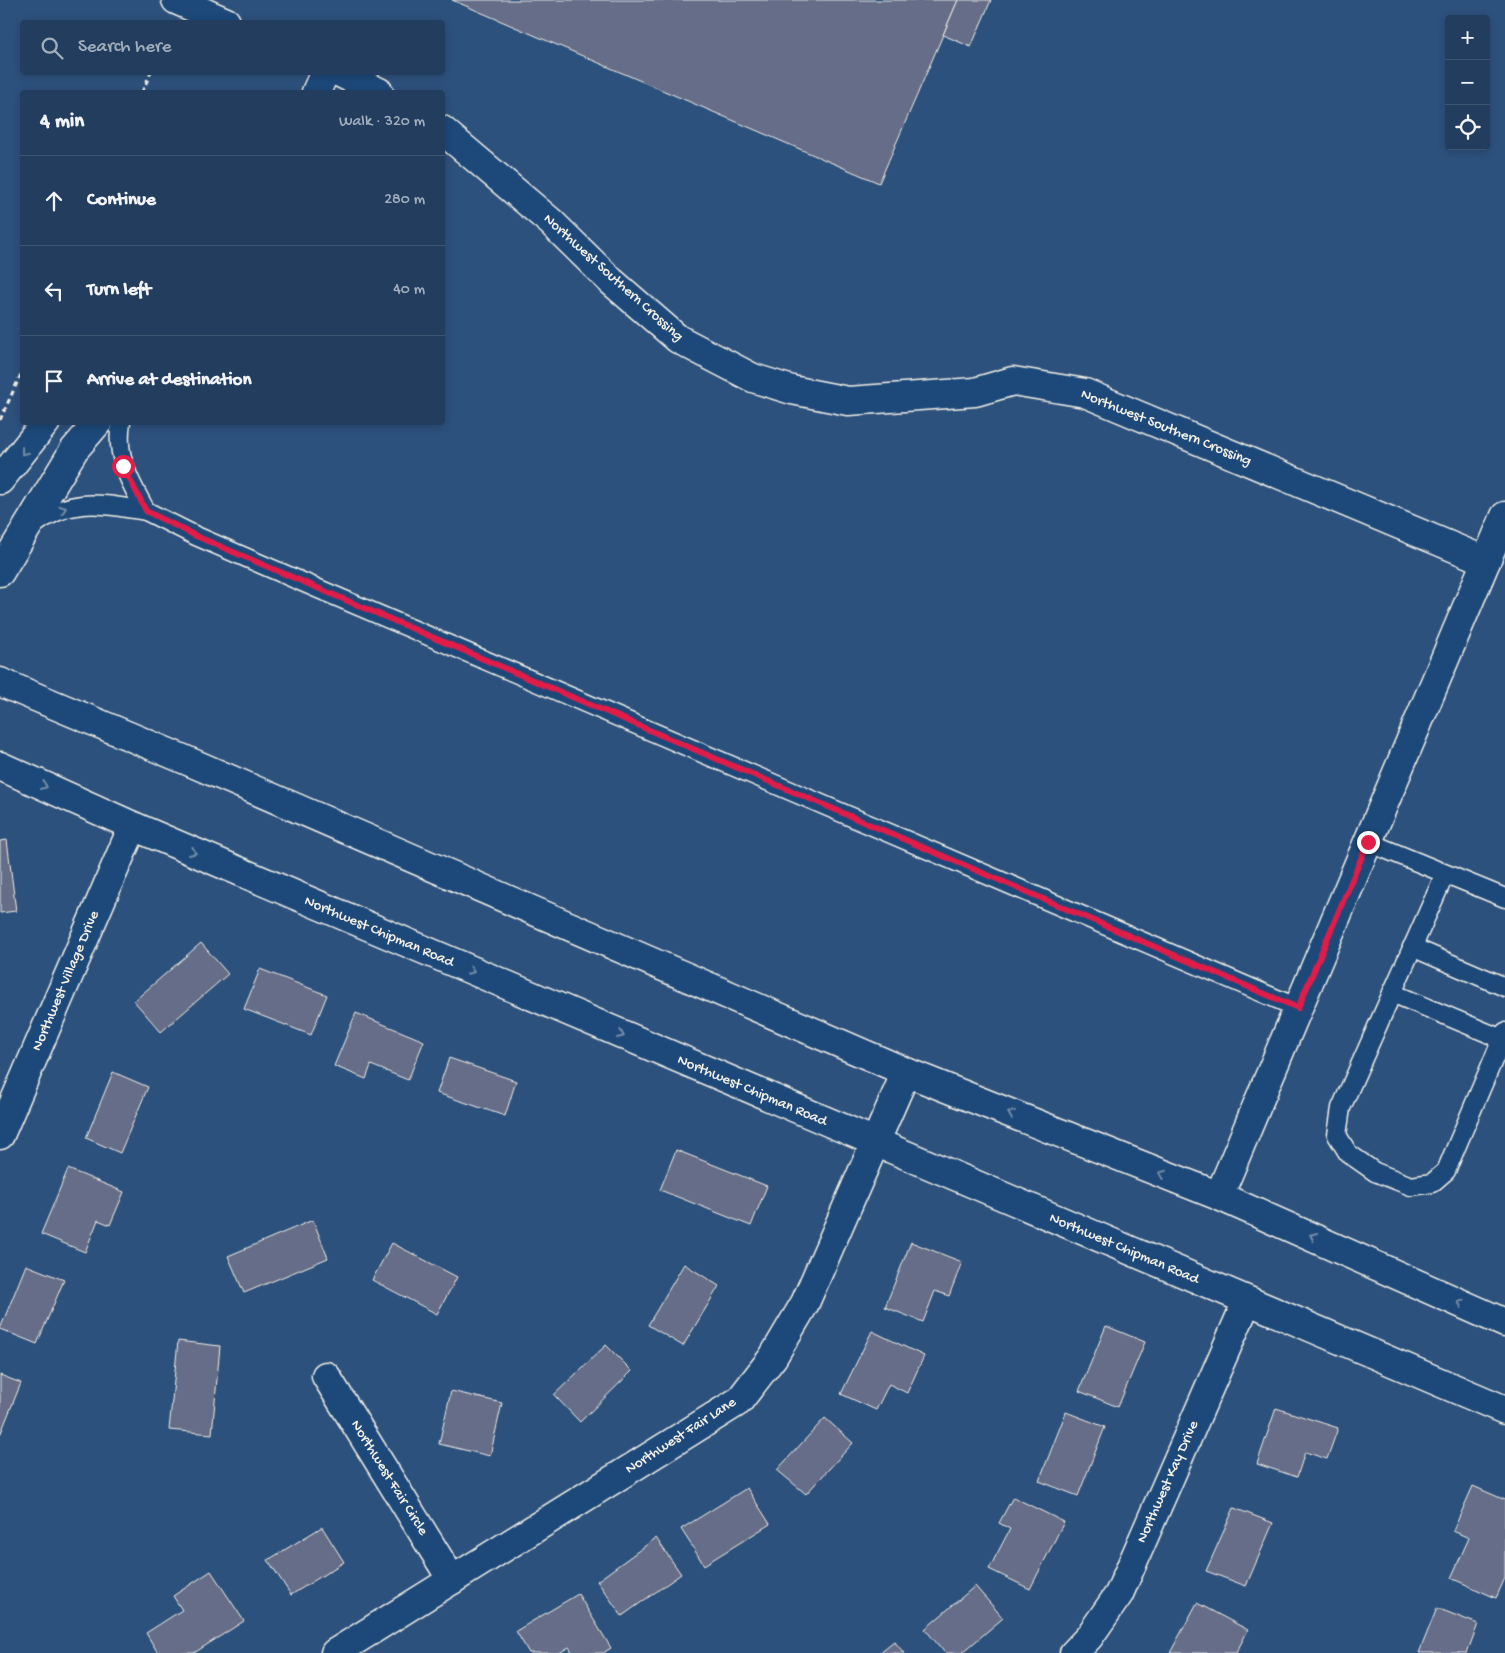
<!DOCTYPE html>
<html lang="en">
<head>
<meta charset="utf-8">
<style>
	body { margin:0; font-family:"Gochi Hand",sans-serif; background:#2a4464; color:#f1f3f6 }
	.controls { position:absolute; right:15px; top:15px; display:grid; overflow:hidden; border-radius:5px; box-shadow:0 2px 8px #0003 }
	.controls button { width:45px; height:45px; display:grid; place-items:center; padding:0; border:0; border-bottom:1px solid #3f5673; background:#223d5e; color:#f1f3f6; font:25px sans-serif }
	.stop { position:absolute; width:15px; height:15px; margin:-11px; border:4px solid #e11d48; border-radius:50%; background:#fff }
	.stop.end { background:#e11d48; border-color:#fff; box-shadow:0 1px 5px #0008 }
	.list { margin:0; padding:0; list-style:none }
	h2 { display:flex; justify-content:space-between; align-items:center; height:65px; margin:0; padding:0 20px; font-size:21px }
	h2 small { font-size:16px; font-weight:400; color:#a2aebc }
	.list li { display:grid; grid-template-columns:32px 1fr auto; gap:15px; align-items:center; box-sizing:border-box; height:90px; padding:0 20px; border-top:1px solid #3f5673 }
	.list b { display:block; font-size:19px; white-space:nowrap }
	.list em { font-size:16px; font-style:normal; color:#a2aebc }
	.icon { flex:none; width:28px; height:28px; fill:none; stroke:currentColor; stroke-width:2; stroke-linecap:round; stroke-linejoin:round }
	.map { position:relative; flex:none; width:1505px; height:1653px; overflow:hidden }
	.search { position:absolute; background:#223d5e; box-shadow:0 2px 8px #0003; left:20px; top:20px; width:425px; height:55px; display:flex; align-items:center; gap:12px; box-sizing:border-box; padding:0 18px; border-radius:5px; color:#a2aebc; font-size:19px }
	.panel { position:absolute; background:#223d5e; box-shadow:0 2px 8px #0003; left:20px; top:90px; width:425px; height:335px; border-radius:5px }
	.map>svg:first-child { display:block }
</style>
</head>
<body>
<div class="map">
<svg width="1505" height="1653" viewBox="0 0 1505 1653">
	<rect width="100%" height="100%" fill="#2d517d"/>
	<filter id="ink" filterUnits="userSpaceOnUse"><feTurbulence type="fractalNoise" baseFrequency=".02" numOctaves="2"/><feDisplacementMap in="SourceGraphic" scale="10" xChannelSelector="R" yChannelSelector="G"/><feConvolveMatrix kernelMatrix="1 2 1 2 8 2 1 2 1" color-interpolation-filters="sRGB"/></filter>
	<g filter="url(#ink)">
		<g fill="#656d88" stroke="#f4f1e8">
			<path d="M 452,0 L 958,0 L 879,183 Z"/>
			<path d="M 958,0 L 991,0 L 971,47 L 943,35 Z"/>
			<path d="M 7,840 L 16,911 L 0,913 L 0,841 Z"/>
			<path d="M 201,943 L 228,974 L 161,1032 L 134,1001 Z"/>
			<path d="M 260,969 L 327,995 L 311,1035 L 244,1009 Z"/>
			<path d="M 356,1013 L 424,1041 L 408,1080 L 371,1065 L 366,1079 L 334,1066 Z"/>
			<path d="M 449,1058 L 516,1081 L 505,1116 L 437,1093 Z"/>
			<path d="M 113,1072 L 148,1087 L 120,1153 L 86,1138 Z"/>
			<path d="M 676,1150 L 767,1186 L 751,1226 L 660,1190 Z"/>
			<path d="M 68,1169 L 124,1192 L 110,1225 L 98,1220 L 85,1252 L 41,1234 Z"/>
			<path d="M 313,1220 L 328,1258 L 244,1293 L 228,1256 Z"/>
			<path d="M 911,1242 L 962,1262 L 949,1296 L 935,1291 L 923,1322 L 885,1307 Z"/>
			<path d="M 392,1243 L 457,1277 L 437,1314 L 372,1280 Z"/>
			<path d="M 684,1264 L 719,1286 L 683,1346 L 648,1325 Z"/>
			<path d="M 26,1265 L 64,1280 L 37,1344 L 0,1329 Z"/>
			<path d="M 1106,1326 L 1145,1342 L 1118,1407 L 1079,1391 Z"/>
			<path d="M 872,1331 L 924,1356 L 907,1393 L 889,1384 L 876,1410 L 841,1394 Z"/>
			<path d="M 178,1341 L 220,1346 L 212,1434 L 169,1430 Z"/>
			<path d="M 606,1345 L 632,1371 L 580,1422 L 554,1395 Z"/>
			<path d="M 0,1375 L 21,1383 L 0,1435 Z"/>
			<path d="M 451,1391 L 502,1403 L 490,1456 L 439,1444 Z"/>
			<path d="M 1276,1408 L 1338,1428 L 1327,1459 L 1305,1452 L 1297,1477 L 1257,1464 Z"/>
			<path d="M 1066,1412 L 1105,1427 L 1078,1496 L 1039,1481 Z"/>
			<path d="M 825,1418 L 853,1443 L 806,1494 L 777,1470 Z"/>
			<path d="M 1473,1486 L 1505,1500 L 1505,1578 L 1496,1598 L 1451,1578 L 1469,1538 L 1453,1531 Z"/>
			<path d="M 747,1488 L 770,1524 L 704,1565 L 681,1529 Z"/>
			<path d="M 1013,1497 L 1064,1522 L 1030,1589 L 989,1569 L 1010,1529 L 999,1523 Z"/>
			<path d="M 1234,1508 L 1273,1523 L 1246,1586 L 1206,1571 Z"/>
			<path d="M 322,1527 L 344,1562 L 291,1595 L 268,1560 Z"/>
			<path d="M 656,1538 L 681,1574 L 622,1616 L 597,1581 Z"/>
			<path d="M 211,1571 L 244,1621 L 194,1653 L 158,1653 L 146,1633 L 182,1610 L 173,1596 Z"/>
			<path d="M 975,1586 L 1003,1618 L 962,1653 L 945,1653 L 925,1629 Z"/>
			<path d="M 578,1594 L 611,1648 L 603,1653 L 573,1653 L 569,1647 L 559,1653 L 529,1653 L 516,1631 Z"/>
			<path d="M 1197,1603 L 1248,1630 L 1236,1653 L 1170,1653 Z"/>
			<path d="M 1437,1608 L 1478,1624 L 1467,1653 L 1419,1653 Z"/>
			<path d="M 894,1641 L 904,1653 L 879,1653 Z"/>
		</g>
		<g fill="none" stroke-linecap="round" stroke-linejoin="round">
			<defs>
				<g id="service">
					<path d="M 146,511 L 196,536 L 300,581 L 1298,1008"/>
					<path d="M 32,526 C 72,496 100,504 146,511 C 130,482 115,457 121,422"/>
					<path d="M 1368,842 L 1505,898"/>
					<path d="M 1445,874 L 1341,1108 L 1337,1135 L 1348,1153 L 1375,1172 L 1411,1186 L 1432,1183 L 1446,1171 L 1505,1032"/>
					<path d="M 1412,947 L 1505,987"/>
					<path d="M 1392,993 L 1502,1039"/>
				</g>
				<g id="minor">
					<path d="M 176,0 L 226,22"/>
					<path d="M 338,72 L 379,92"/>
					<path d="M 316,92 L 325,72"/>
					<path d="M 442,130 L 551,222 L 611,281 L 678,339 L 753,378 L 792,390 L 848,401 L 975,392 L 1013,381 L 1085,393 L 1486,561"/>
					<path d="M 0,480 L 46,422"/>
					<path d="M 0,572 L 74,450 L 98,422"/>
					<path d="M 0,1135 L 133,826"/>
					<path d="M 1219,1196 L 1505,516"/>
					<path d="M 326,1376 L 452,1580"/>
					<path d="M 335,1653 L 739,1401 L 773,1357 L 805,1303 L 906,1072"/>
					<path d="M 1074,1653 L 1089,1637 L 1119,1594 L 1247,1301"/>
				</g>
				<g id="secondary">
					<path d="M 0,682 L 181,758 L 906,1072 L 1219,1196 L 1505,1323"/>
					<path d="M 0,766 L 133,826 L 1505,1410"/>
				</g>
			</defs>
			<use href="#service" stroke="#f4f1e8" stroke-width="21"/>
			<use href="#minor" stroke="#f4f1e8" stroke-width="31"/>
			<use href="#secondary" stroke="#f4f1e8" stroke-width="31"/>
			<g stroke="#f4f1e8" stroke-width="3" stroke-dasharray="5 4" stroke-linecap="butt">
				<path d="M 142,92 L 151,72"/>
				<path d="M 0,420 L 22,372"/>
			</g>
			<use href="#service" stroke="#1f4a7a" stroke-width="18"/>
			<use href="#minor" stroke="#1f4a7a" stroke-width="28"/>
			<use href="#secondary" stroke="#1f4a7a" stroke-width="28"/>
		</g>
		<defs><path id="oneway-chevron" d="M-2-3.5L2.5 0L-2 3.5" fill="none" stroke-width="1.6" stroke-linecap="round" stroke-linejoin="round" transform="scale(1.25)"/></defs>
		<g stroke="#748da6">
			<use href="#oneway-chevron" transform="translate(24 452) rotate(128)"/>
			<use href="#oneway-chevron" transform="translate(63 509) rotate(-20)"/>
			<use href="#oneway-chevron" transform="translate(44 786) rotate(24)"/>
			<use href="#oneway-chevron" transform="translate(193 852) rotate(23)"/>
			<use href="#oneway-chevron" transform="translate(471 971) rotate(23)"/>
			<use href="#oneway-chevron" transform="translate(621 1035) rotate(23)"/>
			<use href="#oneway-chevron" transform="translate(1011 1114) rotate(-158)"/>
			<use href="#oneway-chevron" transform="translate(1162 1174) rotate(-158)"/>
			<use href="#oneway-chevron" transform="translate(1313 1236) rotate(-156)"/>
			<use href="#oneway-chevron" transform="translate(1461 1303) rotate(-156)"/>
		</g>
	</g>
	<g fill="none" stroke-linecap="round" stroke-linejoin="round" filter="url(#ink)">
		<path stroke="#e11d48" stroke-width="6" d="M 123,466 L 146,511 L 196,536 L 1298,1008 L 1368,842"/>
	</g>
	<g text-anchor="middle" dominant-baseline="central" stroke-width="4" stroke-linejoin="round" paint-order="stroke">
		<g font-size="15" fill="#f4f1e8" stroke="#1f4a7a">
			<text transform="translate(613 278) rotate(42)">Northwest Southern Crossing</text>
			<text transform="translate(1166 428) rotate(22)">Northwest Southern Crossing</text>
			<text transform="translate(379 932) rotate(23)">Northwest Chipman Road</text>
			<text transform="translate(66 981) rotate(-67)">Northwest Village Drive</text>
			<text transform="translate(752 1091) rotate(23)">Northwest Chipman Road</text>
			<text transform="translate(1124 1249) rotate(23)">Northwest Chipman Road</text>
			<text transform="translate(681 1436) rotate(-33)">Northwest Fair Lane</text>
			<text transform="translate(389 1478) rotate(58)">Northwest Fair Circle</text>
			<text transform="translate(1168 1482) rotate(-66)">Northwest Kay Drive</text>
		</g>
	</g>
</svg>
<div class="controls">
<button>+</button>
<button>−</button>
<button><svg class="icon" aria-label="locate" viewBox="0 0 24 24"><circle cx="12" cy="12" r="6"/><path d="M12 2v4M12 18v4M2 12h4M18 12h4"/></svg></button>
</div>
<div class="stop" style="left:123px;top:466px"></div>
<div class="stop end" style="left:1368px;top:842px"></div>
<div class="search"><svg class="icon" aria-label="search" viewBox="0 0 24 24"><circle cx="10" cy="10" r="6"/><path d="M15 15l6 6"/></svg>Search here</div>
<section class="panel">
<h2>4 min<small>Walk · 320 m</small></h2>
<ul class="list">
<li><svg class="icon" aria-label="ahead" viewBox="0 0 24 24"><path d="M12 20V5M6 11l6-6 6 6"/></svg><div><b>Continue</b></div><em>280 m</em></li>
<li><svg class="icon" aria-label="left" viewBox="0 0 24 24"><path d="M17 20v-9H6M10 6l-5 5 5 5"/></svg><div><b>Turn left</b></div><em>40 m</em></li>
<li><svg class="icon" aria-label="arrive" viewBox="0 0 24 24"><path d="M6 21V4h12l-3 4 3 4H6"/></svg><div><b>Arrive at destination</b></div></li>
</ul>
</section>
</div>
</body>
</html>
